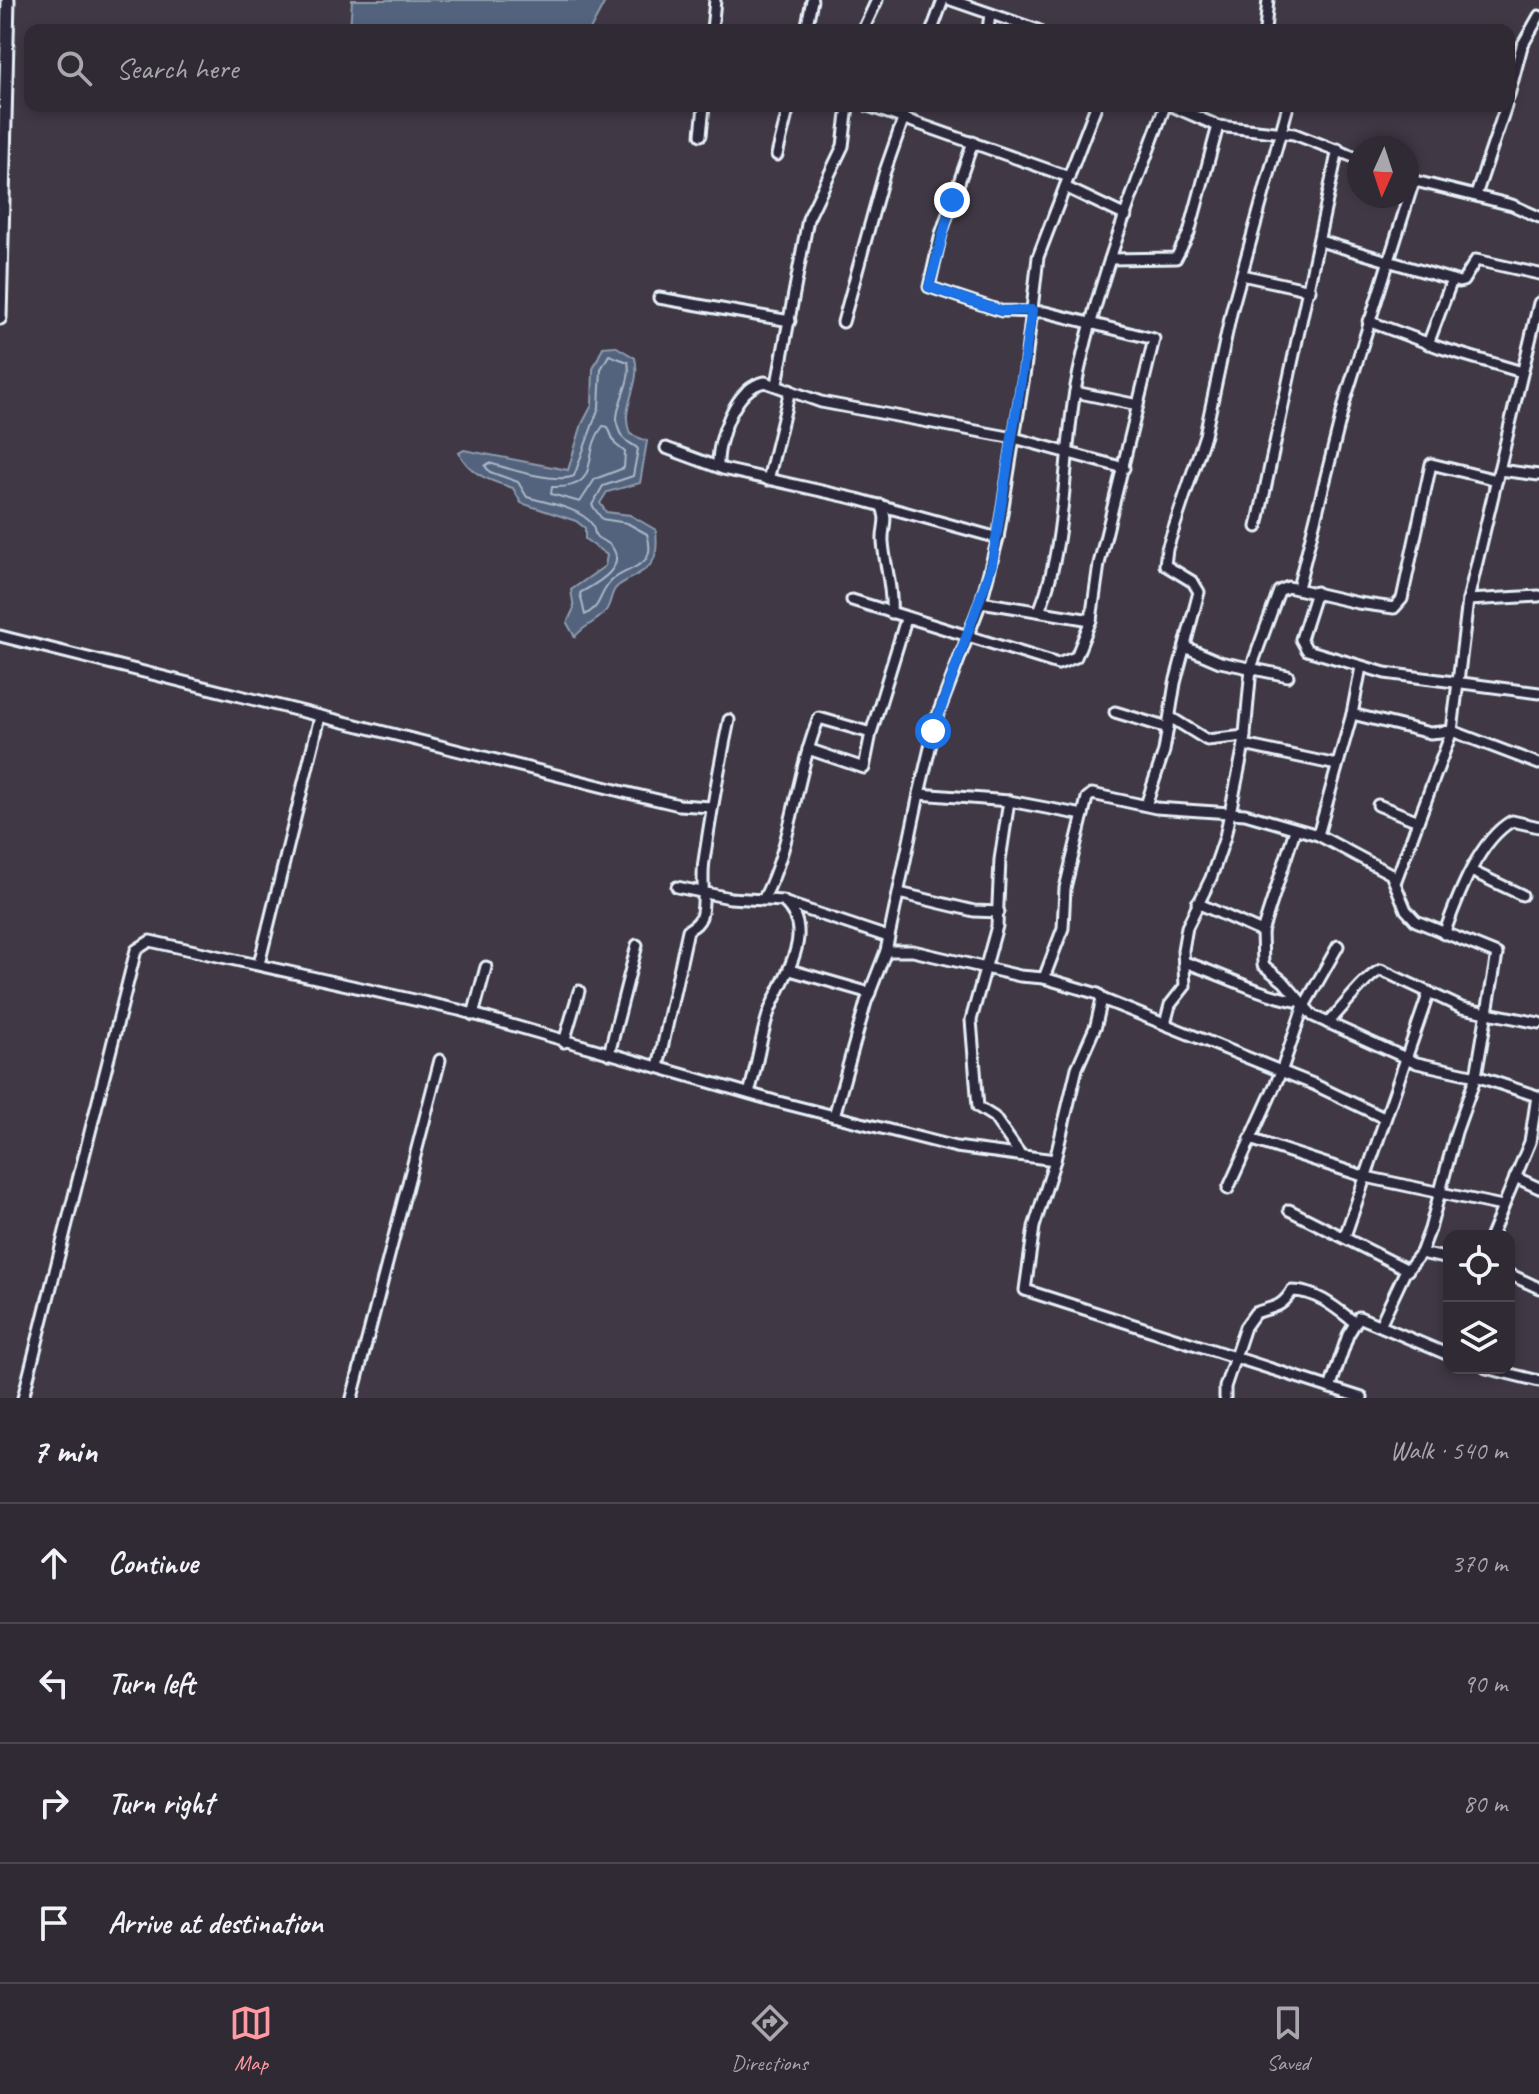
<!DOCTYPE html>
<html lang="en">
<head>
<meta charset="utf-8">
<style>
	body { margin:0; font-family:Caveat,sans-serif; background:#38323c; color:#f1f3f6 }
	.controls { position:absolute; right:24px; bottom:24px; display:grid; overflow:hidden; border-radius:16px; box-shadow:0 4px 12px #0003 }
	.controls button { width:72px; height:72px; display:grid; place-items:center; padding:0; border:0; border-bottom:2px solid #4b464f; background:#302a34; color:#f1f3f6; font:40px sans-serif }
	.compass { position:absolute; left:1347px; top:136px; width:72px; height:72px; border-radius:50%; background:#302a34; box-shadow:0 4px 12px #0003; rotate:183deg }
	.stop { position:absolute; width:24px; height:24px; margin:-18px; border:6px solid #1a73e8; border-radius:50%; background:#fff }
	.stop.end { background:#1a73e8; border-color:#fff; box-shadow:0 2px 8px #0008 }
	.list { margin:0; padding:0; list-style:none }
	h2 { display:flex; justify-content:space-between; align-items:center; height:104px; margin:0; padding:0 32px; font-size:34px }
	h2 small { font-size:26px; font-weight:400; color:#a8a7ac }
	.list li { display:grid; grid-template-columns:52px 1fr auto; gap:24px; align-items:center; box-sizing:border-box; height:120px; padding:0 32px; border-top:2px solid #4b464f }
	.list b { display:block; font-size:30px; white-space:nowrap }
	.list em { font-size:26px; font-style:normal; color:#a8a7ac }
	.icon { flex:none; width:44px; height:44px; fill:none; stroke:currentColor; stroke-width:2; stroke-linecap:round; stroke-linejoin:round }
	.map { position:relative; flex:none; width:1539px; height:1398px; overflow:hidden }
	.search { position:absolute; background:#302a34; box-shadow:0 4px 12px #0003; left:24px; right:24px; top:24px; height:88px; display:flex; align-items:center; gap:20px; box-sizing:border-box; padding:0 28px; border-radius:16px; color:#a8a7ac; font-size:30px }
	.sheet { height:584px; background:#302a34 }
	nav { display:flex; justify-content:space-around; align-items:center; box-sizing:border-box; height:112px; border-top:2px solid #4b464f; background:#302a34; font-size:22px; color:#a8a7ac }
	nav a { display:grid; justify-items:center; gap:4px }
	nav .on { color:#ff9aa2 }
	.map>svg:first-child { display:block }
</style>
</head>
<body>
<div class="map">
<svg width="1539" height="1398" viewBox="0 0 1539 1398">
	<rect width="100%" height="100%" fill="#403845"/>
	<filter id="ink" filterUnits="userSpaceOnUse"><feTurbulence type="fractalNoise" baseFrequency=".0125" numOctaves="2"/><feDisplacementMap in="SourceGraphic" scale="16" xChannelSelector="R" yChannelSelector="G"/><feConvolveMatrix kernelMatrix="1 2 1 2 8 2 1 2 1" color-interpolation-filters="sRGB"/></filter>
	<g filter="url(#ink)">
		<g fill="#52637d" stroke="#8e9cae" stroke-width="2">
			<path d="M 352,0 L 606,0 L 590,30 L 350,30 Z"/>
			<path d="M 615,346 L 635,358 C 642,386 619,407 630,434 L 647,441 L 640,483 L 607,492 L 600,503 L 606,512 L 630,515 L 656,530 C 660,571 646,567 618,586 C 610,592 612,601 607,609 C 601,621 583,625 575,637 L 567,623 L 574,608 L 571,590 L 605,566 L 607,555 L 585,539 L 585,528 L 576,521 L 521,503 L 513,488 C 491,481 470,475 459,453 L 464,450 L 568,470 L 582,424 L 592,405 L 593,369 L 603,347 Z"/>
		</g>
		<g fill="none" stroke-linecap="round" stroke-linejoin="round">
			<g stroke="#acb8c7" stroke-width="2">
				<path d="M 609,355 L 628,362 C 634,387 605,413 623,438 C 627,443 634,444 638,449 L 633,476 L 603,486 L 592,505 L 602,519 L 627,523 L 647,534 C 659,572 623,564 608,585 C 597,599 603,604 585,615 L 580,593 C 593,585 628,569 612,547 C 608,541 600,541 596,536 C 594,532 594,527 592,524 C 579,507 546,503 527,497 L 518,482 L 490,472 L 485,466 L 489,463 C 509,469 556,484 574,476 L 599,407 L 601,369 Z"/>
				<path d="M 603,426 L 608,427 L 615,444 L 625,452 L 624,468 L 595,479 L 580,502 L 551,494 L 552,487 C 604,489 580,455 603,426 Z"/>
			</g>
			<defs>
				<g id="minor">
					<path d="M 951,0 L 1038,30"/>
					<path d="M 712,30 L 715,0"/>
					<path d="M 806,30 L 812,0"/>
					<path d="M 863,30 L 877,0"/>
					<path d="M 932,30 L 943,0"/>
					<path d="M 988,30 L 990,14"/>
					<path d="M 1265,30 L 1268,0"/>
					<path d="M 1509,95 L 1522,46 L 1539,16"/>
					<path d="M 868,106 L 1069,177"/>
					<path d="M 1172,106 L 1218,126 L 1294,134 L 1359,159"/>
					<path d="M 701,135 L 704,106"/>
					<path d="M 777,155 L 789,106"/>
					<path d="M 1407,179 L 1512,205 L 1539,217"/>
					<path d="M 1065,187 L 1126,216"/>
					<path d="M 1476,195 L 1506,106"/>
					<path d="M 1320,241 L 1459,282 L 1463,281 L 1476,260 L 1539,274"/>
					<path d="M 1110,259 L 1176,258 L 1189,233 L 1218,126"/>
					<path d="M 1242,275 L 1310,290"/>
					<path d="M 659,298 L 790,321"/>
					<path d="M 1368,321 L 1441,348 L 1522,372"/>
					<path d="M 843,322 L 884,174 L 904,117"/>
					<path d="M 1428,344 L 1452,280"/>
					<path d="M 777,384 L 808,219 L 843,146 L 848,106"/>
					<path d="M 1075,392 L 1138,405"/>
					<path d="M 666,448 L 723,469 L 857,499 L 998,538"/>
					<path d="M 718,466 C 717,440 735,387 765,382 L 821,402 L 1014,438 L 1124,468"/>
					<path d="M 1499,470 L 1539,475"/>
					<path d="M 768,480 L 790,390"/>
					<path d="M 881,505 C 889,520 882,527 883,542 C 885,567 893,588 891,613"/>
					<path d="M 1257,527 L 1338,149"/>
					<path d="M 1298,588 L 1346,397 L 1414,181"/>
					<path d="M 1316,592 L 1301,639 L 1307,650 L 1385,673 L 1539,693"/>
					<path d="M 852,600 L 1058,664 L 1076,657 L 1091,620 L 1099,564 L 1154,339 L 1045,312 L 1001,311 L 929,287 L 941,234 L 973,142"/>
					<path d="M 1468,600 L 1539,596"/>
					<path d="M 981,602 L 1091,620"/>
					<path d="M 1040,609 C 1068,539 1062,459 1076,386 C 1095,290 1131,197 1165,106"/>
					<path d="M 0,636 L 624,792 L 679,805 L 711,807"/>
					<path d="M 1185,647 L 1220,662 L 1288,676"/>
					<path d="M 1115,712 L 1168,728"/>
					<path d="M 1352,714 L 1430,733 L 1452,731 L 1468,600 L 1539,303"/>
					<path d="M 1170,717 L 1207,740 L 1245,736"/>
					<path d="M 1244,745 L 1337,765"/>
					<path d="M 808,749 L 864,768 L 871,733 L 906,619"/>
					<path d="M 1009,801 L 1000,860 L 997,926 L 971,1020 L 978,1107 L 994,1117 L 1020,1154"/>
					<path d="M 1146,805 L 1164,751 L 1175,683 L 1199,592 L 1193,582 L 1165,565 L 1167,549 L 1205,435 L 1232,309 L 1288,106"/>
					<path d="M 1378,805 L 1418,821"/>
					<path d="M 1083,815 L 1009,801 L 919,794 L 938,714 L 981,602 L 998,538 L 1025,370 L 1038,257 L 1096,106"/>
					<path d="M 1295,830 L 1262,932 L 1263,965 L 1284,982 L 1313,1016 L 1417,1063 L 1476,1076 L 1537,1096 L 1530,1142 L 1491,1236"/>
					<path d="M 1318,835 L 1352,714 L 1361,667"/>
					<path d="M 1471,871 L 1522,895"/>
					<path d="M 1396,880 L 1452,731 L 1539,764"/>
					<path d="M 677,887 L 730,898 L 783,901 C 820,933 779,981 768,1015 C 760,1040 757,1067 749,1093"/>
					<path d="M 899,893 L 974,911 L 999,912"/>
					<path d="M 763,900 C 793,843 795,777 819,718 L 871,733"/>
					<path d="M 786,903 L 888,937"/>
					<path d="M 1197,903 L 1262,932"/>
					<path d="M 1444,934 C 1457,899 1478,840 1512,821 L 1539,827"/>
					<path d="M 886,951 L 913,951 L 1020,976 L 1044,978 L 1098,994 L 1102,999 L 1096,1025 L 1077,1068 L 1055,1160 L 1034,1227 L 1025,1290 L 1362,1398"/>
					<path d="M 1184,962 C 1222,974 1257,994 1296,1001"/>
					<path d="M 259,964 L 320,717"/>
					<path d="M 790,970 L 870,993"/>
					<path d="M 1044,978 L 1063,928 L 1065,888 L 1087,798 L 1092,794 L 1156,808 L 1245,814 L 1318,835 L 1391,874 L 1406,910 L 1416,921 L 1497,954 L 1476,1076 L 1456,1132 L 1430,1229 L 1421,1253 L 1404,1274 L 1380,1325"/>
					<path d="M 1102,999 L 1313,1084 L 1384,1118"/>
					<path d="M 473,1015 L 486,967"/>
					<path d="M 1328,1023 C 1340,1011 1369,973 1381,970 L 1462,1008 L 1539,1023"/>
					<path d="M 1165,1024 L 1170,1005 L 1185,986 L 1183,950 L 1187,927 L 1211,878 L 1225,837 L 1244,745 L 1251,668 L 1279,591 L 1288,587 L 1358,603 L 1394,608 L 1402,599 L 1431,464 L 1497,480"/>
					<path d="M 564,1042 L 579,991"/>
					<path d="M 609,1054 L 637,945"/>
					<path d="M 658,1067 L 688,930 C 694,926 698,924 701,917 C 706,900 701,879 704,861 C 711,814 719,767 729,720"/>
					<path d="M 834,1116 L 866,1002 L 886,951 L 919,794"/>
					<path d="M 1250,1139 L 1366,1177 L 1502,1206"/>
					<path d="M 1515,1177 L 1539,1188"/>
					<path d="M 1228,1189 L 1281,1072 L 1303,1008 L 1338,946"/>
					<path d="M 1289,1210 L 1408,1270"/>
					<path d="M 1345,1236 L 1429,992"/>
					<path d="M 1421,1253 L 1449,1259"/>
					<path d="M 1509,1274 L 1539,1288"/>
					<path d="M 1486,1368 L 1539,1381"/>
					<path d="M 1330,1388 L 1348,1335 L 1359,1317 L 1449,1355"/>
					<path d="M 23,1398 L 136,950 L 150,941 L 459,1010 L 775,1101 L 956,1147 L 1055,1160"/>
					<path d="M 352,1398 L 440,1060"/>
					<path d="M 1225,1398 L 1225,1387 L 1245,1327 L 1255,1313 C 1274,1306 1280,1309 1292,1291 C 1316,1291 1335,1307 1354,1322"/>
				</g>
				<path id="tertiary" d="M 0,318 L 8,0"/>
			</defs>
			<use href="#minor" stroke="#e8f1f8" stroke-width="15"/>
			<use href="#tertiary" stroke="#e8f1f8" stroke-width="17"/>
			<use href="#minor" stroke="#2f2a3d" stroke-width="9"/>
			<use href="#tertiary" stroke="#2f2a3d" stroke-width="11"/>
		</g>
	</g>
	<g fill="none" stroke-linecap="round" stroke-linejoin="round" filter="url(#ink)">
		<path stroke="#1a73e8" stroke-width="10" d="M 933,731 L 992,564 L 1032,310 L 1001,311 L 929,287 L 952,200"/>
	</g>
</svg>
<div class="controls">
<button><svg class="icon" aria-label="locate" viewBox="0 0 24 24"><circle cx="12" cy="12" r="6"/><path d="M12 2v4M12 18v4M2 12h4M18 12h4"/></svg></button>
<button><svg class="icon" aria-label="layers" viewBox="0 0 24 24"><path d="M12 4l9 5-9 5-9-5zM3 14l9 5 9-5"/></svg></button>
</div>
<svg class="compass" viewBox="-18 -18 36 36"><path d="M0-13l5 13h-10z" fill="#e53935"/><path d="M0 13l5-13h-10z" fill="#a8a7ac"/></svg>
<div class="stop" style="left:933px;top:731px"></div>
<div class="stop end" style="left:952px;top:200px"></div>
<div class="search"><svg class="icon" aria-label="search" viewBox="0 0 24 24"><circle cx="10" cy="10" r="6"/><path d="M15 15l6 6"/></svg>Search here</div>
</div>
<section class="sheet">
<h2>7 min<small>Walk · 540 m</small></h2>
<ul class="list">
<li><svg class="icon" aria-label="ahead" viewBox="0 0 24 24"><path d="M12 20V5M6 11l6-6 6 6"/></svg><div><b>Continue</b></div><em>370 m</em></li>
<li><svg class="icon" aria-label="left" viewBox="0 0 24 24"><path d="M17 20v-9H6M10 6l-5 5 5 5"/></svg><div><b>Turn left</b></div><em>90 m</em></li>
<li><svg class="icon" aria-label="right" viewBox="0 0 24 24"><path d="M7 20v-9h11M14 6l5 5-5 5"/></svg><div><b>Turn right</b></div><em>80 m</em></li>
<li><svg class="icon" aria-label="arrive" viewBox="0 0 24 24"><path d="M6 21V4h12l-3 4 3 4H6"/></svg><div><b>Arrive at destination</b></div></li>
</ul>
</section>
<nav>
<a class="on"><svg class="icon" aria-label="map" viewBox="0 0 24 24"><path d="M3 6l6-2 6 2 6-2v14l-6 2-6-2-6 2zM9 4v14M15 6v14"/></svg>Map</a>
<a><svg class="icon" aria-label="directions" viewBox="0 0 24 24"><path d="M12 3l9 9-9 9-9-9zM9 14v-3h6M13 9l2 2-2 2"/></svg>Directions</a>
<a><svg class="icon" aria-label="saved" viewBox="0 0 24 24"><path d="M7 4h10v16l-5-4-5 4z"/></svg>Saved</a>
</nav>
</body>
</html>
